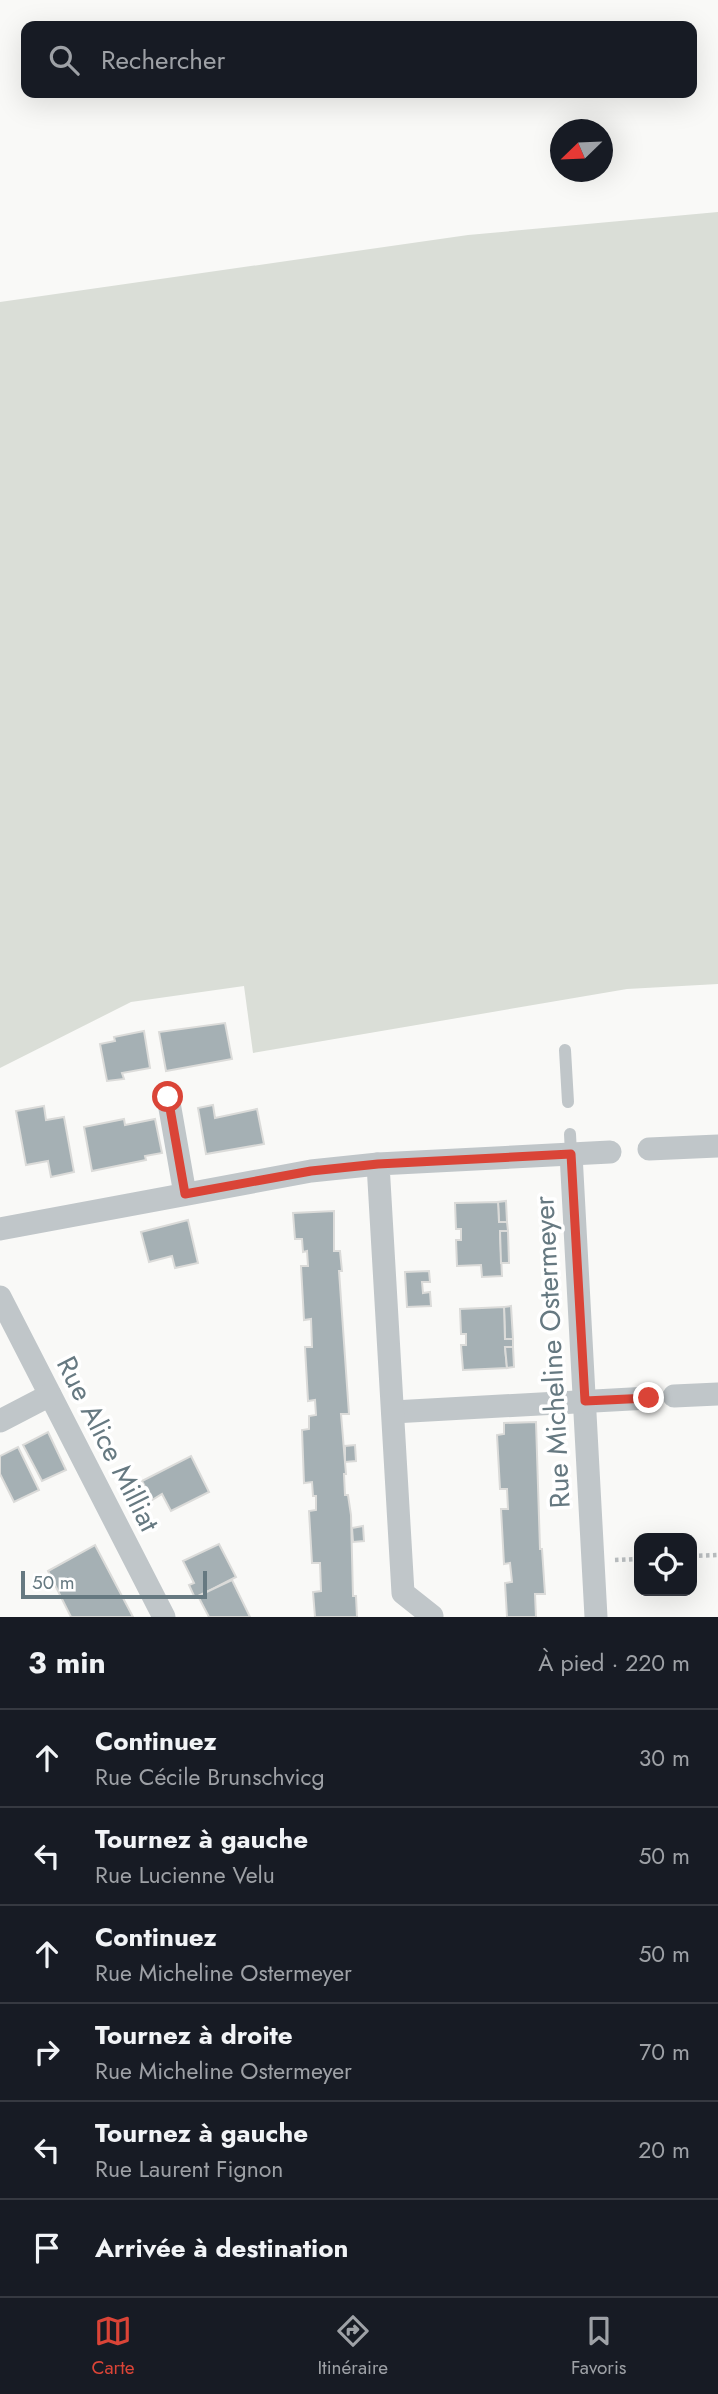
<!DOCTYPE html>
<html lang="fr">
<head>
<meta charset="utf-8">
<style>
	body { margin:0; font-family:Jost,sans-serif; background:#20242c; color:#f1f3f6 }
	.controls { position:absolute; right:21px; bottom:21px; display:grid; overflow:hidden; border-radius:14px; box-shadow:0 7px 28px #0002 }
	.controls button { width:63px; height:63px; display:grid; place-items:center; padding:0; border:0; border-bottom:2px solid #363941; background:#171b24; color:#f1f3f6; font:35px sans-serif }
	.compass { position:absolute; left:550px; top:119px; width:63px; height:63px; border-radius:50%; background:#171b24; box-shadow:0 7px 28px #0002; rotate:247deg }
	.scale { position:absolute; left:21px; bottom:18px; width:186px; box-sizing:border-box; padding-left:7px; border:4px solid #667981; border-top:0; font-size:19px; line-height:24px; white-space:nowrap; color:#667981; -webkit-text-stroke:5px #fff; paint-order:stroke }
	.stop { position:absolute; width:21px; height:21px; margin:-16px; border:5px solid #da4437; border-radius:50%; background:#fff }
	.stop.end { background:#da4437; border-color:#fff; box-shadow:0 2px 7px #0008 }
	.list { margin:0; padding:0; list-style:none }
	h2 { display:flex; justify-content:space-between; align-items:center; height:91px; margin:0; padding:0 28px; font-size:30px }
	h2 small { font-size:23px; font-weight:400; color:#9ea1a6 }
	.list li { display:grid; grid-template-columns:46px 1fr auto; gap:21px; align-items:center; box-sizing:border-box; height:98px; padding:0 28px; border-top:2px solid #363941 }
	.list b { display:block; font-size:26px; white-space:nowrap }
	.list p { margin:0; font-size:23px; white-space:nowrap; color:#9ea1a6 }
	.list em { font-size:23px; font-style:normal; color:#9ea1a6 }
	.icon { flex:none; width:38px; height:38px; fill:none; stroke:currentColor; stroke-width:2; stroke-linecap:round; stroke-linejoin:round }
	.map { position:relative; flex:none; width:718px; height:1617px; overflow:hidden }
	.search { position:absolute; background:#171b24; box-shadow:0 7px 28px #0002; left:21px; right:21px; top:21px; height:77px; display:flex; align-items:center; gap:18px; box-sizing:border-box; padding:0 24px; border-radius:14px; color:#9ea1a6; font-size:26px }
	.sheet { height:679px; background:#171b24 }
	nav { display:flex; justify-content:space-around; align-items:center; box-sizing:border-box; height:98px; border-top:2px solid #363941; background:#171b24; font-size:19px; color:#9ea1a6 }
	nav a { display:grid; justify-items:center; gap:4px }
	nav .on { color:#da4437 }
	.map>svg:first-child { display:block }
</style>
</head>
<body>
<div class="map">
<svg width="718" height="1617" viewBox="0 0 718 1617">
	<rect width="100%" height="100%" fill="#f9f9f7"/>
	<path fill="#daded7" d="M 718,212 L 718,984 L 627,989 L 253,1053 L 244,986 L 131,1002 L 0,1068 L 0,302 L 468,235 Z"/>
	<g fill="#a5b0b4" stroke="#dbdbd9" stroke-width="2">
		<path d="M 225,1023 L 232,1059 L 166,1071 L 159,1032 Z"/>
		<path d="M 144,1031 L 150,1068 L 122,1073 L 124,1079 L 107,1081 L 100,1044 L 115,1041 L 114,1037 Z"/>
		<path d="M 213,1105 L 215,1118 L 257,1109 L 264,1144 L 206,1154 L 198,1108 Z"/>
		<path d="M 44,1106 L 46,1120 L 64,1117 L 74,1172 L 51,1177 L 48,1161 L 26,1165 L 16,1111 Z"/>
		<path d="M 124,1119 L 125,1125 L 155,1119 L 162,1153 L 145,1156 L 146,1160 L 92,1171 L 84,1127 Z"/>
		<path d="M 506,1201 L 507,1222 L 499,1222 L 498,1202 Z"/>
		<path d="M 498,1202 L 499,1222 L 507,1222 L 508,1231 L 500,1231 L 502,1276 L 482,1277 L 481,1265 L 457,1266 L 456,1240 L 461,1240 L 461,1229 L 456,1229 L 455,1203 Z"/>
		<path d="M 334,1211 L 334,1251 L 340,1251 L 342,1271 L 339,1271 L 349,1414 L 341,1414 L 346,1474 L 344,1474 L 345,1495 L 348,1495 L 351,1515 L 353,1596 L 356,1596 L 357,1617 L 315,1617 L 313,1592 L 321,1591 L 320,1563 L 312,1563 L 309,1511 L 316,1510 L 316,1496 L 313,1496 L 312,1482 L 304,1483 L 302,1430 L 309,1429 L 309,1416 L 316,1415 L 315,1400 L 308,1401 L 305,1347 L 312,1347 L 311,1319 L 304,1320 L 301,1266 L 308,1266 L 307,1251 L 303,1252 L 302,1239 L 295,1239 L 293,1213 Z"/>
		<path d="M 188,1220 L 198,1263 L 175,1268 L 172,1256 L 149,1262 L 141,1232 Z"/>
		<path d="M 500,1231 L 508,1231 L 509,1263 L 501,1263 Z"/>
		<path d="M 429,1271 L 430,1282 L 422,1282 L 423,1293 L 430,1292 L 431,1306 L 407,1307 L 405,1272 Z"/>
		<path d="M 511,1306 L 513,1339 L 505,1339 L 504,1307 Z"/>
		<path d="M 504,1307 L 505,1339 L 513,1339 L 513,1347 L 505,1347 L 507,1368 L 463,1370 L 461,1345 L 466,1345 L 466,1334 L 461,1334 L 460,1309 Z"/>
		<path d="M 505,1347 L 513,1347 L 514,1367 L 507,1368 Z"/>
		<path d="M 536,1422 L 540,1549 L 542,1549 L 545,1594 L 535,1594 L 536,1617 L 507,1617 L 505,1583 L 512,1582 L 510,1563 L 504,1564 L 501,1509 L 508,1509 L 507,1489 L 500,1489 L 497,1435 L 504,1434 L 504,1423 Z"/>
		<path d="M 48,1432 L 66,1470 L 42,1481 L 23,1445 Z"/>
		<path d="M 355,1445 L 356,1461 L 345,1462 L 345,1446 Z"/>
		<path d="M 18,1447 L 39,1490 L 14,1502 L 0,1474 L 0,1456 Z"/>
		<path d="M 191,1456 L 209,1492 L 171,1511 L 162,1494 L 152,1500 L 142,1481 Z"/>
		<path d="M 363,1526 L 364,1541 L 353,1542 L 352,1528 Z"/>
		<path d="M 219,1544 L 236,1577 L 195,1598 L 189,1585 L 194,1583 L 183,1561 Z"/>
		<path d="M 95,1545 L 133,1617 L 71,1617 L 48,1571 Z"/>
		<path d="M 232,1580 L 250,1617 L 209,1617 L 198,1596 Z"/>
	</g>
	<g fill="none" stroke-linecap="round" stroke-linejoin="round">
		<g stroke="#b9bdbf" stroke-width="4.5" stroke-dasharray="3.5 3.5" stroke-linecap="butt">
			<path d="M 692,1556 L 718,1555"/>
			<path d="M 615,1560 L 639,1559"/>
		</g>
		<g stroke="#c0c6c9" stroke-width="12">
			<path d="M 565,1050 L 568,1102"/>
			<path d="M 570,1134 L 571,1154"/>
		</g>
		<g stroke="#c0c6c9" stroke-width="23">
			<path d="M 168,1097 L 185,1194"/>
			<path d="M 649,1149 L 718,1146"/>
			<path d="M 571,1154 L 596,1617"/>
			<path d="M 0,1229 L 311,1171 L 378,1164"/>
			<path d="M 0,1297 L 164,1617"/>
			<path d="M 674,1396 L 718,1394"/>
			<path d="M 393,1412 L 649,1398"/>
			<path d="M 0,1421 L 50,1395"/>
			<path d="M 432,1616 L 403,1593 L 378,1164 L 610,1152"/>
		</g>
	</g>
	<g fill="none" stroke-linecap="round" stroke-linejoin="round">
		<path stroke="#da4437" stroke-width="9" d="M 168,1097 L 185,1194 L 311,1171 L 378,1164 L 571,1154 L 585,1401 L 649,1398"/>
	</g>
	<g text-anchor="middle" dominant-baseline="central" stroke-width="7" stroke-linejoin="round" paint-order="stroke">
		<g font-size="28" fill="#667981" stroke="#fff">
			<text transform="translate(552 1352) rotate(-93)">Rue Micheline Ostermeyer</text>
			<text transform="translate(108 1444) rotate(63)">Rue Alice Milliat</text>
		</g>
	</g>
</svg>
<div class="controls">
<button><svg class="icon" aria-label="locate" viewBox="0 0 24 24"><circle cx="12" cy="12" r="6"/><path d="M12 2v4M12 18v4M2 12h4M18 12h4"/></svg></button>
</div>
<svg class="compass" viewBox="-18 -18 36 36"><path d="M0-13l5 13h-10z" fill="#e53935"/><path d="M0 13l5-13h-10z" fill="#9ea1a6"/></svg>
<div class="scale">50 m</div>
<div class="stop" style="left:168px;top:1097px"></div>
<div class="stop end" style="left:649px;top:1398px"></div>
<div class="search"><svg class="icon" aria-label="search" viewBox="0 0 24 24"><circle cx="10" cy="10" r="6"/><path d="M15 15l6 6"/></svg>Rechercher</div>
</div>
<section class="sheet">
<h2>3 min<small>À pied · 220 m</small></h2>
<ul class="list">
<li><svg class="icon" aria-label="ahead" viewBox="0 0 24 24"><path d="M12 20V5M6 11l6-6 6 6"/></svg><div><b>Continuez</b><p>Rue Cécile Brunschvicg</p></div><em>30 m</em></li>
<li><svg class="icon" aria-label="left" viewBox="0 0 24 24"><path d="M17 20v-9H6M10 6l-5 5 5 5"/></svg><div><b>Tournez à gauche</b><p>Rue Lucienne Velu</p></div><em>50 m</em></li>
<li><svg class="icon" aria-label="ahead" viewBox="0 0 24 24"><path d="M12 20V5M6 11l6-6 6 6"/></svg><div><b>Continuez</b><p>Rue Micheline Ostermeyer</p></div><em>50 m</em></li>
<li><svg class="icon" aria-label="right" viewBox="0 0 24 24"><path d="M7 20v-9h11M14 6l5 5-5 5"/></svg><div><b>Tournez à droite</b><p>Rue Micheline Ostermeyer</p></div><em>70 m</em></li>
<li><svg class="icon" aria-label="left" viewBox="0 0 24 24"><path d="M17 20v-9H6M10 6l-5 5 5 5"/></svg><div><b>Tournez à gauche</b><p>Rue Laurent Fignon</p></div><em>20 m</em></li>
<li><svg class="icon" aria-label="arrive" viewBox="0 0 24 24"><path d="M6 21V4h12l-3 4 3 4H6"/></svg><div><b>Arrivée à destination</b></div></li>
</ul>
</section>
<nav>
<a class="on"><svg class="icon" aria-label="map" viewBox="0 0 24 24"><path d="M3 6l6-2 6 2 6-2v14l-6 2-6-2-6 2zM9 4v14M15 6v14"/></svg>Carte</a>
<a><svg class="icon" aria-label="directions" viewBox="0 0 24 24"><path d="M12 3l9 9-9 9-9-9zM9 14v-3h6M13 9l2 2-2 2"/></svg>Itinéraire</a>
<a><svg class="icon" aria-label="saved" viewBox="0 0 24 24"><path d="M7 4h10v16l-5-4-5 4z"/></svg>Favoris</a>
</nav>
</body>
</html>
